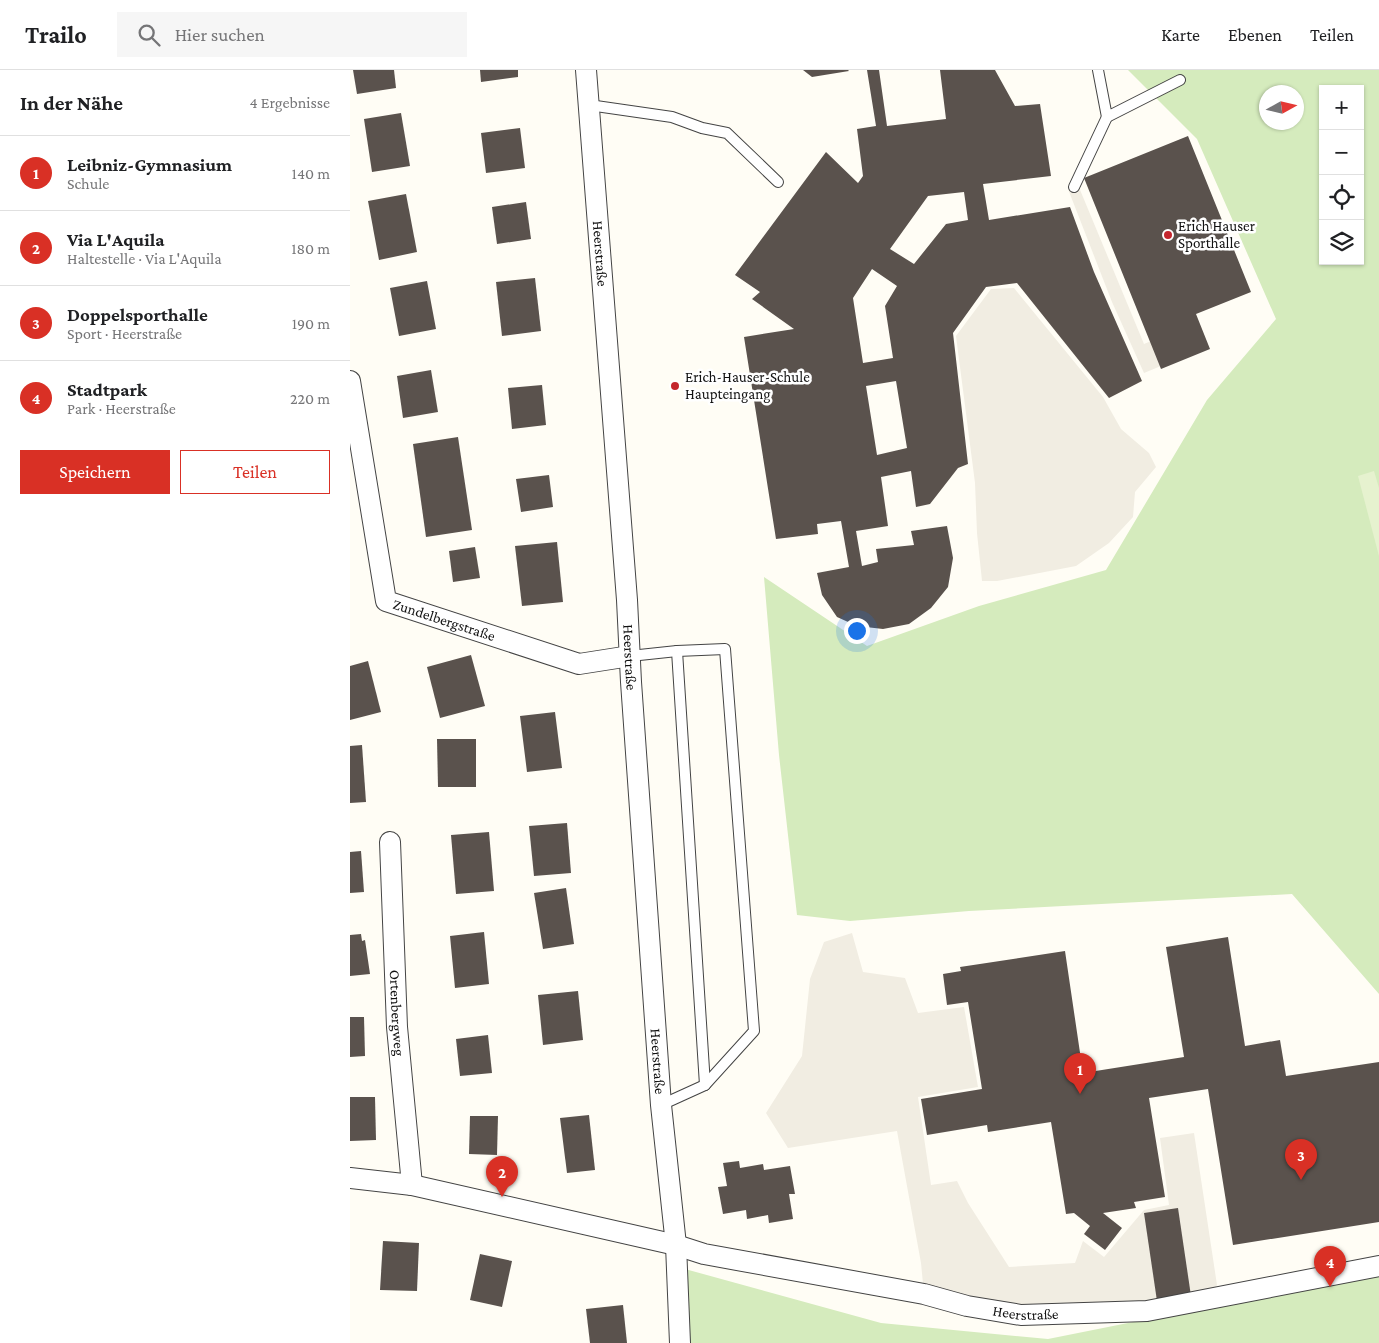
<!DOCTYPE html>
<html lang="de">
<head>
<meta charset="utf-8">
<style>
	body { margin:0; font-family:"Crimson Pro",serif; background:#f6f6f6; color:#202124 }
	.controls { position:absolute; right:15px; top:15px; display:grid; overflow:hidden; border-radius:0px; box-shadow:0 1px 4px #0004 }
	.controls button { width:45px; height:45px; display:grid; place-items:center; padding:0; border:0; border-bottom:1px solid #e0e0e0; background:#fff; color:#202124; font:25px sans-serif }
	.compass { position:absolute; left:909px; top:15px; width:45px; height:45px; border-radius:50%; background:#fff; box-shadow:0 1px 4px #0004; rotate:82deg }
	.you { position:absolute; left:506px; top:560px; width:18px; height:18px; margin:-12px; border:4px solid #fff; border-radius:50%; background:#1a73e8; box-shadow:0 0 0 8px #1a73e833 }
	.badge { display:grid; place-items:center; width:32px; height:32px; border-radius:50%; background:#d93025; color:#fff; font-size:16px; font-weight:700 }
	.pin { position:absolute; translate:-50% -41px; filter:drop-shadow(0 1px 2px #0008) }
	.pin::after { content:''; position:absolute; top:26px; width:18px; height:15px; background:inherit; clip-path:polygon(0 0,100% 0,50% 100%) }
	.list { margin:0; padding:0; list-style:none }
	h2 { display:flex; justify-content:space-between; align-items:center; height:65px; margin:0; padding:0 20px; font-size:21px }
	h2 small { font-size:16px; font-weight:400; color:#757577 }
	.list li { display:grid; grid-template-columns:32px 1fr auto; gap:15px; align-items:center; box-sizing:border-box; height:75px; padding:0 20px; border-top:1px solid #e0e0e0 }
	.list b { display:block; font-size:19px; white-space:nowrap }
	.list p { margin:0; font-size:16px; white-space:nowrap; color:#757577 }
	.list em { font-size:16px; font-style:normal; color:#757577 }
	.actions { display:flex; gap:10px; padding:15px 20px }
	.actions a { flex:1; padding:11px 0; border:1px solid #d93025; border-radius:0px; text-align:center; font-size:18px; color:#d93025 }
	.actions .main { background:#d93025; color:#fff }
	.icon { flex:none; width:28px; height:28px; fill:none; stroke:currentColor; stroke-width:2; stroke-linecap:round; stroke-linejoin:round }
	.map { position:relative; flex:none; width:1029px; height:1273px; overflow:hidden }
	header { display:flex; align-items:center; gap:30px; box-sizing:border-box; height:70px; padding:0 25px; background:#fff; border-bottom:1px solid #e0e0e0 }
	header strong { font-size:24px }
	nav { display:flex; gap:28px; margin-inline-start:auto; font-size:18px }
	.search { width:350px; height:45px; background:#f6f6f6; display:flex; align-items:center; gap:12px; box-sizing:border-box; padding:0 18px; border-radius:0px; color:#757577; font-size:19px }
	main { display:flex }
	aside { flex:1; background:#fff }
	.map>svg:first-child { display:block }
</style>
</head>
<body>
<header>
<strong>Trailo</strong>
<div class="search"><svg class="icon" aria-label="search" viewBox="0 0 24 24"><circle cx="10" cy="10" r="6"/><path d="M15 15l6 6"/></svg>Hier suchen</div>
<nav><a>Karte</a><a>Ebenen</a><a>Teilen</a></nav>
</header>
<main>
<aside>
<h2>In der Nähe<small>4 Ergebnisse</small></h2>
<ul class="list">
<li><span class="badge">1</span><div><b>Leibniz-Gymnasium</b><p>Schule</p></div><em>140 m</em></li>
<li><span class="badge">2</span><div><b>Via L'Aquila</b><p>Haltestelle · Via L'Aquila</p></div><em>180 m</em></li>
<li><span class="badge">3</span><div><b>Doppelsporthalle</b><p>Sport · Heerstraße</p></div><em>190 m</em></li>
<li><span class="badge">4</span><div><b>Stadtpark</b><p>Park · Heerstraße</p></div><em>220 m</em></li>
</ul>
<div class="actions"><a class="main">Speichern</a><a>Teilen</a></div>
</aside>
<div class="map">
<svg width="1029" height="1273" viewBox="0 0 1029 1273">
	<rect width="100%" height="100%" fill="#fffdf5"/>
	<g fill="#d5ebbd" fill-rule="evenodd">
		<path d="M 778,0 L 1029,0 L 1029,924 L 942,824 L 619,841 L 500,851 L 447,845 L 429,685 L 414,507 L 517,576 L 629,536 L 756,500 L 857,330 L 926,249 L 847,69 ZM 973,19 L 1010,19 L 1010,191 L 973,191 ZM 916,22 L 946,22 L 946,52 L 916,52 Z"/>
		<path d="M 1029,1194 L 1029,1273 L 340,1273 L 335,1199 L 531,1253 L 698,1269 L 798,1249 Z"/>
	</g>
	<path fill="#e6f2cf" d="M 1024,401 L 1029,418 L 1029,486 L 1008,406 Z"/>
	<g fill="#f1ede2">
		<path d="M 728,115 L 794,274 L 847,252 L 857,277 L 794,303 L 762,232 L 718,119 Z"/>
		<path d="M 664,218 L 753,327 L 771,359 L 799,383 L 806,397 L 785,422 L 783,447 L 759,473 L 726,496 L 647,511 L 632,511 L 627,463 L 625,413 L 606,266 L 641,219 Z"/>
		<path d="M 502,863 L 513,902 L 555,908 L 568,943 L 614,937 L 628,1017 L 568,1027 L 581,1115 L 607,1111 L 618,1133 L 659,1197 L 725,1193 L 733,1171 L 754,1187 L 794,1140 L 819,1135 L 810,1068 L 844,1063 L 867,1215 L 854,1236 L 671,1245 L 574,1224 L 571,1193 L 547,1061 L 438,1078 L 416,1043 L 452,986 L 460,909 L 474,872 Z"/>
	</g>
	<g fill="#5a524d" fill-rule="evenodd">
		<path d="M 3,0 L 44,0 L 46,18 L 7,24 Z"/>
		<path d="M 130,0 L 168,0 L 168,7 L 131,12 Z"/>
		<path d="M 453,0 L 498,0 L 499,1 L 462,7 Z"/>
		<path d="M 517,0 L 529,0 L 537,56 L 596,49 L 590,0 L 645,0 L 665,36 L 690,34 L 701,106 L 633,114 L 639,150 L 720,137 L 744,202 L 792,311 L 759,328 L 667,213 L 636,217 L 603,263 L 618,394 L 608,398 L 580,434 L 566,437 L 561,401 L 531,407 L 538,456 L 506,461 L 512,496 L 528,492 L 526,479 L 564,475 L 561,461 L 597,456 L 603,488 L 598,517 L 581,538 L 559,554 L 533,559 L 507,556 L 487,547 L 472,525 L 467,503 L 499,497 L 491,451 L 467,454 L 468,464 L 426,469 L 394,267 L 444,259 L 402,229 L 410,222 L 385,205 L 476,82 L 508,113 L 513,106 L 507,59 L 526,56 ZM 614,122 L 618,150 L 596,154 L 564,194 L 540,179 L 578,126 ZM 522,199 L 547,216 L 535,236 L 543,288 L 513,293 L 503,228 ZM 546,311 L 557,378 L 527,385 L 516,316 Z"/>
		<path d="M 51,43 L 60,96 L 22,102 L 14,49 Z"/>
		<path d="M 170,58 L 175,98 L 136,103 L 131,63 Z"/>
		<path d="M 838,66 L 901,222 L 846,244 L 860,279 L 811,299 L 734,108 Z"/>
		<path d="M 56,124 L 67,182 L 29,190 L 18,131 Z"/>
		<path d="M 176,132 L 181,169 L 147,174 L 142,137 Z"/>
		<path d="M 185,208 L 191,261 L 152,266 L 146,212 Z"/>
		<path d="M 77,211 L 86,259 L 49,266 L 40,218 Z"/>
		<path d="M 81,300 L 88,342 L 53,348 L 47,306 Z"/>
		<path d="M 192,315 L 196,355 L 162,359 L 158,318 Z"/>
		<path d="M 108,367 L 122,460 L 76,467 L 63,374 Z"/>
		<path d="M 199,405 L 203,437 L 171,442 L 166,409 Z"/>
		<path d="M 207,472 L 213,532 L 172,536 L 165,476 Z"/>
		<path d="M 125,477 L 130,508 L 103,512 L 99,481 Z"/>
		<path d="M 121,585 L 135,636 L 90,648 L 77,597 Z"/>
		<path d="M 18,591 L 31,642 L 0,650 L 0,596 Z"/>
		<path d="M 205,642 L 212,698 L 177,702 L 170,646 Z"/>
		<path d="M 87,669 L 126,669 L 126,717 L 88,717 Z"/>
		<path d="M 12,675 L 16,732 L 0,733 L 0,676 Z"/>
		<path d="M 217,753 L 221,803 L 184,806 L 179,756 Z"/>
		<path d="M 139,762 L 144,821 L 106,824 L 101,765 Z"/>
		<path d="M 11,781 L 14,822 L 0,823 L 0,782 Z"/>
		<path d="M 216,818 L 224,874 L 193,879 L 184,823 Z"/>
		<path d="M 134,862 L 139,914 L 105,918 L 100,866 Z"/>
		<path d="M 11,864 L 12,871 L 15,870 L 20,904 L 0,906 L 0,865 Z"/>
		<path d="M 878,867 L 895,976 L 930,970 L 936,1006 L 1029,992 L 1029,1152 L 883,1175 L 858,1019 L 799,1028 L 815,1127 L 784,1132 L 786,1138 L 753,1143 L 772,1158 L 755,1180 L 734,1164 L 740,1156 L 724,1143 L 716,1144 L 701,1052 L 638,1062 L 637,1055 L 577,1065 L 571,1029 L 632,1019 L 618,932 L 597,935 L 593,904 L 611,901 L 610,897 L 715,881 L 733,1003 L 834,987 L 816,877 Z"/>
		<path d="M 228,921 L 233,970 L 193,975 L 188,925 Z"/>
		<path d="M 0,947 L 14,947 L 15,986 L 0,987 Z"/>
		<path d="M 138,965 L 142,1003 L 110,1006 L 106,969 Z"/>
		<path d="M 0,1027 L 25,1027 L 26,1070 L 0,1071 Z"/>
		<path d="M 239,1045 L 245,1100 L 217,1103 L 210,1048 Z"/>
		<path d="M 120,1046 L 148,1046 L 147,1085 L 119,1084 Z"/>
		<path d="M 389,1091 L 390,1098 L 413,1094 L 414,1100 L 440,1096 L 445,1124 L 439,1124 L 443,1149 L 419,1153 L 418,1145 L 397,1149 L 396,1140 L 373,1144 L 368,1117 L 377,1116 L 373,1093 Z"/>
		<path d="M 828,1138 L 841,1226 L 807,1231 L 794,1143 Z"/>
		<path d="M 33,1171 L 69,1173 L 67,1221 L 30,1220 Z"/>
		<path d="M 130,1184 L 162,1191 L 152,1237 L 120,1230 Z"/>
		<path d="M 273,1235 L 277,1273 L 240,1273 L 236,1239 Z"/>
	</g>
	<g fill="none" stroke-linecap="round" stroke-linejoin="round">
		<defs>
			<g id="service">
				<path d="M 748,0 L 757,47 L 830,10"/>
				<path d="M 239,35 L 322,47 L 352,58 L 377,63 L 428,112"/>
				<path d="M 724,117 L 757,47"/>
				<path d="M 327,581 L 355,1015"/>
				<path d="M 280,586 L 327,581 L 375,579 L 404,961 L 355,1015 L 311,1035"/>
			</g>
			<g id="minor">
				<path id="s1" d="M 236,0 L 277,530 L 281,612 L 311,1035 L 326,1175 L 330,1273"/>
				<path id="s2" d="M 0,311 L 36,531 L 229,594 L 280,586"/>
				<path id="s3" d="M 40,772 L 47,957 L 62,1115"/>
				<path id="s4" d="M 0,1108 L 62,1115 L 326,1175 L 354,1184 L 574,1224 L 617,1236 L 671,1245 L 797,1241 L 1029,1196"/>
			</g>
		</defs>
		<use href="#service" stroke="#444" stroke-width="12"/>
		<use href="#minor" stroke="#444" stroke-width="22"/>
		<use href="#service" stroke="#fff" stroke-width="10"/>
		<use href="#minor" stroke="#fff" stroke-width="20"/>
	</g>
	<g fill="#c4262e" stroke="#fff" stroke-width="2">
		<circle cx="818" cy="165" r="5"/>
		<circle cx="325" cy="316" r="5"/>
	</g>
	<g text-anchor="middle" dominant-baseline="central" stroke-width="5" stroke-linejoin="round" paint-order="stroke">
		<g font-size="15" fill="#111" stroke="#fff" text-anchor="start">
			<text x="828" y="156">Erich Hauser<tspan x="828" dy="17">Sporthalle</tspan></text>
			<text x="335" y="307">Erich-Hauser-Schule<tspan x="335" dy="17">Haupteingang</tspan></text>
		</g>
		<g font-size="15" fill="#111" stroke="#fff">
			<text stroke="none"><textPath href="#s1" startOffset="184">Heerstraße</textPath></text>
			<text stroke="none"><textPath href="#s2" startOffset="284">Zundelbergstraße</textPath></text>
			<text stroke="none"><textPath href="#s1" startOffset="589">Heerstraße</textPath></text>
			<text stroke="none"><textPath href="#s3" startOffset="171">Ortenbergweg</textPath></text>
			<text stroke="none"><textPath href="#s1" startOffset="994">Heerstraße</textPath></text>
			<text stroke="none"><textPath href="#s4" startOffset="690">Heerstraße</textPath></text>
		</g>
	</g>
</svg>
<div class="controls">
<button>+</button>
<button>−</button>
<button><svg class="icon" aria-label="locate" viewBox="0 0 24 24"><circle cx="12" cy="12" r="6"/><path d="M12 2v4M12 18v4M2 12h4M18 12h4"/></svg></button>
<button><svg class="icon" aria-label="layers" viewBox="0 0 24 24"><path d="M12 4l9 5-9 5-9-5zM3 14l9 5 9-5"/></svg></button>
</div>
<svg class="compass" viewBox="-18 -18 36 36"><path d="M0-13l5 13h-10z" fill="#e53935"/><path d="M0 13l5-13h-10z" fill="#757577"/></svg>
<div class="you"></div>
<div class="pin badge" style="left:730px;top:1024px">1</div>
<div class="pin badge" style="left:152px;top:1127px">2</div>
<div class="pin badge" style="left:951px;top:1110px">3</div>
<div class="pin badge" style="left:980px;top:1217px">4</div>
</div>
</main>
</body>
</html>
